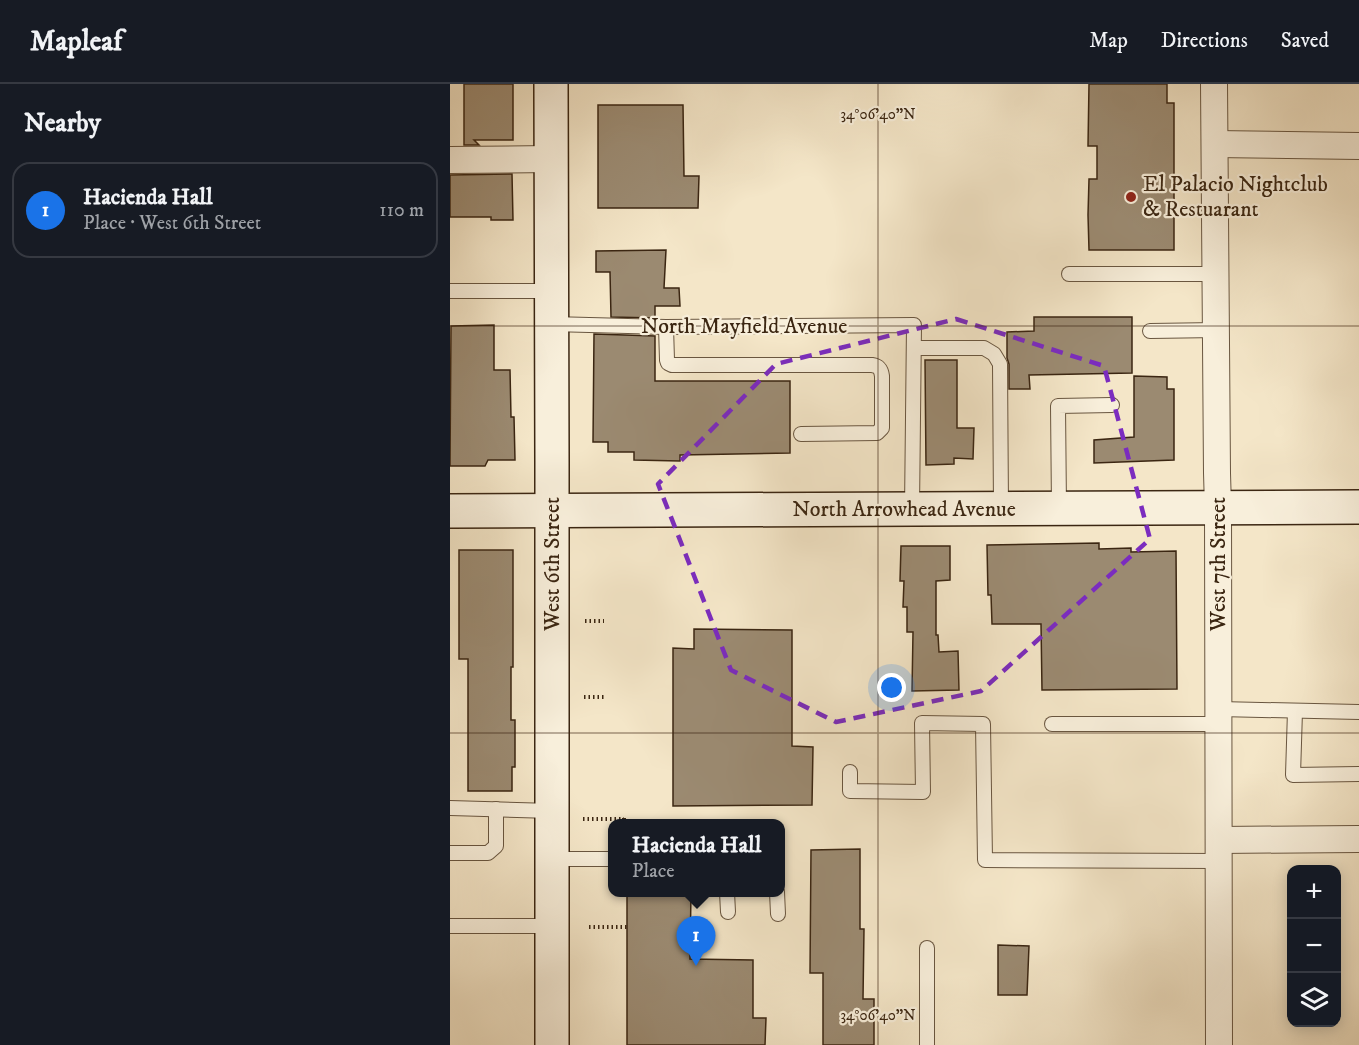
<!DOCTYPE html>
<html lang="en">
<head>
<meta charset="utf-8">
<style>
	body { margin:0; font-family:"IM FELL DW Pica",serif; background:#242831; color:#f1f3f6 }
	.controls { position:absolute; right:18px; bottom:18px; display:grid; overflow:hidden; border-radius:12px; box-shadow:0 3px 15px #0003 }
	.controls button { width:54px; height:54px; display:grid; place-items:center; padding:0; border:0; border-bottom:2px solid #363941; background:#171b24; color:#f1f3f6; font:30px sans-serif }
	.you { position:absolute; left:442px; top:604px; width:21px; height:21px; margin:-15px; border:4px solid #fff; border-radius:50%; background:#1a73e8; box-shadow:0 0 0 9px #1a73e833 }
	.badge { display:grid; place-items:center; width:39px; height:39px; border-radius:50%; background:#1a73e8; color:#fff; font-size:20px; font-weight:700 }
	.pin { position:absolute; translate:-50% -50px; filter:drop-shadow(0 2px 3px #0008) }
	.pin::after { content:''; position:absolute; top:32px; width:21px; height:18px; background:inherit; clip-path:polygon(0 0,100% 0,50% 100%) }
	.popup { position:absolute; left:158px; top:735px; width:177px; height:78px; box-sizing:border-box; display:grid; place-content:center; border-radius:12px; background:#171b24; filter:drop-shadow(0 2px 4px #0005); font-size:20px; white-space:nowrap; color:#9ea1a6 }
	.popup b { font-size:22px; color:#f1f3f6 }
	.popup::after { content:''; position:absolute; left:50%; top:100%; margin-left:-12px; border:12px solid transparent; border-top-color:#171b24 }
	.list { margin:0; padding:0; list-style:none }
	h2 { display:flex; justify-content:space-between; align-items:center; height:78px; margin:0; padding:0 24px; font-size:26px }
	h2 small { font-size:20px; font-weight:400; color:#9ea1a6 }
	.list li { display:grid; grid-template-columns:39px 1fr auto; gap:18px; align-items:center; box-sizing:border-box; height:96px; margin:0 12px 12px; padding:0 12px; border:2px solid #363941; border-radius:18px }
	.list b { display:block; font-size:22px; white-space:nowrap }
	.list p { margin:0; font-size:20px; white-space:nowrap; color:#9ea1a6 }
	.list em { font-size:20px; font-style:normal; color:#9ea1a6 }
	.icon { flex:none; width:33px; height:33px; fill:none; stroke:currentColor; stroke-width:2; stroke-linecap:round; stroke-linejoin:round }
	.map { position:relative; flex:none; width:909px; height:961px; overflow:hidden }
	header { display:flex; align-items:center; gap:36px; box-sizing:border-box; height:84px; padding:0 30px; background:#171b24; border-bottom:2px solid #363941 }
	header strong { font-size:28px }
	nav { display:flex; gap:33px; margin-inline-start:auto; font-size:21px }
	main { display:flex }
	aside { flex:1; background:#171b24 }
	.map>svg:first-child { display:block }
</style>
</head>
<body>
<header>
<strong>Mapleaf</strong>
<nav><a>Map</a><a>Directions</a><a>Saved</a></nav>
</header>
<main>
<aside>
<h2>Nearby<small></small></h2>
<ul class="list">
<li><span class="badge">1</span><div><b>Hacienda Hall</b><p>Place · West 6th Street</p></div><em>110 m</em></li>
</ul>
</aside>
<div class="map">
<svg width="909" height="961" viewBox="0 0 909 961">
	<rect width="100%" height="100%" fill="#f4e6c8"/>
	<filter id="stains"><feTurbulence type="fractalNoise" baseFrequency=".00333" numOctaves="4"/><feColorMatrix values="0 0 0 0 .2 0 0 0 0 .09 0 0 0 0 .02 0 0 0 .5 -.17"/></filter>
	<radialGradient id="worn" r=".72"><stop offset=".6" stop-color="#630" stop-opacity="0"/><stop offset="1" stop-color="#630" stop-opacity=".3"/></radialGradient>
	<g fill="#9b8a71" stroke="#3b2612" stroke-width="1.5">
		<path d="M 14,0 L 63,0 L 63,56 L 24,56 L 29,61 L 14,61 Z"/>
		<path d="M 639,0 L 717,0 L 717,19 L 724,19 L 724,166 L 639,166 L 638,131 L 639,95 L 647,95 L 647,62 L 638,62 Z"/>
		<path d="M 148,21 L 233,21 L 234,92 L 249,92 L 248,124 L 148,124 Z"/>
		<path d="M 62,90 L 63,136 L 41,136 L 41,133 L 0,133 L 0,91 Z"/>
		<path d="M 216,166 L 214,204 L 229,204 L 230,222 L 205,222 L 205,234 L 161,233 L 160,188 L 146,188 L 146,167 Z"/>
		<path d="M 584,233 L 682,233 L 682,289 L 579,291 L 580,305 L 559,305 L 559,280 L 557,274 L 557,248 L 584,247 Z"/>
		<path d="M 44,241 L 44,286 L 60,286 L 61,333 L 64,333 L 65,376 L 38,376 L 35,382 L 0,382 L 1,242 Z"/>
		<path d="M 144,250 L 205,252 L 205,297 L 340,297 L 340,369 L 230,371 L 230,377 L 184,376 L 184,368 L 158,368 L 158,358 L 143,358 Z"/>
		<path d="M 475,276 L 507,276 L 507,344 L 524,344 L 523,375 L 504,374 L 504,380 L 476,381 Z"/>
		<path d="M 684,292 L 717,293 L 717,305 L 724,305 L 724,376 L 644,379 L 644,356 L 684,353 Z"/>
		<path d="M 649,459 L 649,465 L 681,464 L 681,468 L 726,467 L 727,605 L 592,606 L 591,540 L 542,540 L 541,511 L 538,511 L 537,461 Z"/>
		<path d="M 451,462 L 500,462 L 500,496 L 486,497 L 486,551 L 488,551 L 489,568 L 508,567 L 509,606 L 462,607 L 463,548 L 457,548 L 457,523 L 453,523 L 454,497 L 450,497 Z"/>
		<path d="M 9,466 L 63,466 L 63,583 L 61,583 L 61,636 L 65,636 L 65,683 L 62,683 L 62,707 L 18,707 L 18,575 L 9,575 Z"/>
		<path d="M 244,545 L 342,546 L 342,662 L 363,663 L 362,721 L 223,722 L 223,564 L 244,565 Z"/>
		<path d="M 410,765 L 410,845 L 414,845 L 413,915 L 424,915 L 424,961 L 373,961 L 373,889 L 360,889 L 361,766 Z"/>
		<path d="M 177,808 L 241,808 L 240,875 L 303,876 L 303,934 L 316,934 L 315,961 L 177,961 Z"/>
		<path d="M 548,861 L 579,862 L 577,911 L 548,911 Z"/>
	</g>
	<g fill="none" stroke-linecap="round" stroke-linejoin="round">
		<defs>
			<g id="lane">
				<path d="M 619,190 L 766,190"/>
				<path d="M 0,207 L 101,207"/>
				<path d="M 101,240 L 216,243 L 464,241 L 462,425"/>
				<path d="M 216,243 L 217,276 L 218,279 L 222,281 L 422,281 C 429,282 431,285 432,292 L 432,344 L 427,349 L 351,350"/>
				<path d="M 700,247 L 767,246"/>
				<path d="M 464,264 L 534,264 L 544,270 L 550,280 L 551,424"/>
				<path d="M 609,424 L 608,322 L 662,321"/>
				<path d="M 769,625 L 909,628"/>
				<path d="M 845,627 L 843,691 L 909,690"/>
				<path d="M 602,640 L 769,640"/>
				<path d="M 400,688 L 400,707 L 473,708 L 472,639 L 533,640 L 535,776 L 769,777"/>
				<path d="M 0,724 L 102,727"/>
				<path d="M 0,769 L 38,769 L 46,762 L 46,725"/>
				<path d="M 102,775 L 162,775"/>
				<path d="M 277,808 L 278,828"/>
				<path d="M 327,808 L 328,830"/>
				<path d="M 0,842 L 102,842"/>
				<path d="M 477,864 L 477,961"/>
			</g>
			<g id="street">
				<path d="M 764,0 L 767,389 L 768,423 L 769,961"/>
				<path d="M 765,60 L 909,62"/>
				<path d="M 0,76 L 101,75"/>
				<path d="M 769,756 L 909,755"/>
			</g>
			<g id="secondary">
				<path d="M 101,0 L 102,378 L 102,961"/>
				<path d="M 0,427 L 909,423"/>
			</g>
		</defs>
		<use href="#lane" stroke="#695640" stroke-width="16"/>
		<use href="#street" stroke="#695640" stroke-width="28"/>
		<use href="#secondary" stroke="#3b2612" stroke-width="36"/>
		<g stroke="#3b2612" stroke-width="4" stroke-dasharray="1.5 3" stroke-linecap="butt">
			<path d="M 135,537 L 154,537"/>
			<path d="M 134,613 L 155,613"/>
			<path d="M 133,735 L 174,735 L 174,733"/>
			<path d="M 139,843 L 177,843"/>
		</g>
		<use href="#lane" stroke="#f8efdb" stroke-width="14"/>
		<use href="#street" stroke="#f8efdb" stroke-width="26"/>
		<use href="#secondary" stroke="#f8efdb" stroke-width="33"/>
	</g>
	<path fill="none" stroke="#7b2cbf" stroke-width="4.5" stroke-dasharray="12 8" stroke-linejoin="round" d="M 506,235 L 654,282 L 700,455 L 531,607 L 386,638 L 281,586 L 208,400 L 326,280 Z"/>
	<path fill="none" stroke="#3b2612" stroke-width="1.5" stroke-opacity="0.45" d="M 428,0 L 428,961M 0,242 L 909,242M 0,649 L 909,649"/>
	<circle fill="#8f2418" stroke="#f8efdb" stroke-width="2" cx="681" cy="113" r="6"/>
	<g text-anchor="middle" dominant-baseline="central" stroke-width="4.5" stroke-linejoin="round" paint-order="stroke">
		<g font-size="22" fill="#3b2612" stroke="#f8efdb" text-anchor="start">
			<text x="693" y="100">El Palacio Nightclub<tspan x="693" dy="25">&amp; Restuarant</tspan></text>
		</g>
		<g font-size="22" fill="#3b2612" stroke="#f8efdb">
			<text x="294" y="242">North Mayfield Avenue</text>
			<text x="454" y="425">North Arrowhead Avenue</text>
			<text transform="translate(102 480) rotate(-90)">West 6th Street</text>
			<text transform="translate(768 480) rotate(-90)">West 7th Street</text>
		</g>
	</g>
	<g font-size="15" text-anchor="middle" fill="#3b2612" stroke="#f8efdb" stroke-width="4.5" stroke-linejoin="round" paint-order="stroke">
		<text x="428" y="35">34°06'40"N</text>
		<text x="428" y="936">34°06'40"N</text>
	</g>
	<rect width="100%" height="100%" filter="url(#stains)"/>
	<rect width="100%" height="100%" fill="url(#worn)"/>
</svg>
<div class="controls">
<button>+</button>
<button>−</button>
<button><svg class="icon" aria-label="layers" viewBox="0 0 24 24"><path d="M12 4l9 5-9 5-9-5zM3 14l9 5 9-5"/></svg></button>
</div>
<div class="you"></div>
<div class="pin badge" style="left:246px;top:882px">1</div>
<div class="popup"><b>Hacienda Hall</b>Place</div>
</div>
</main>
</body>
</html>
